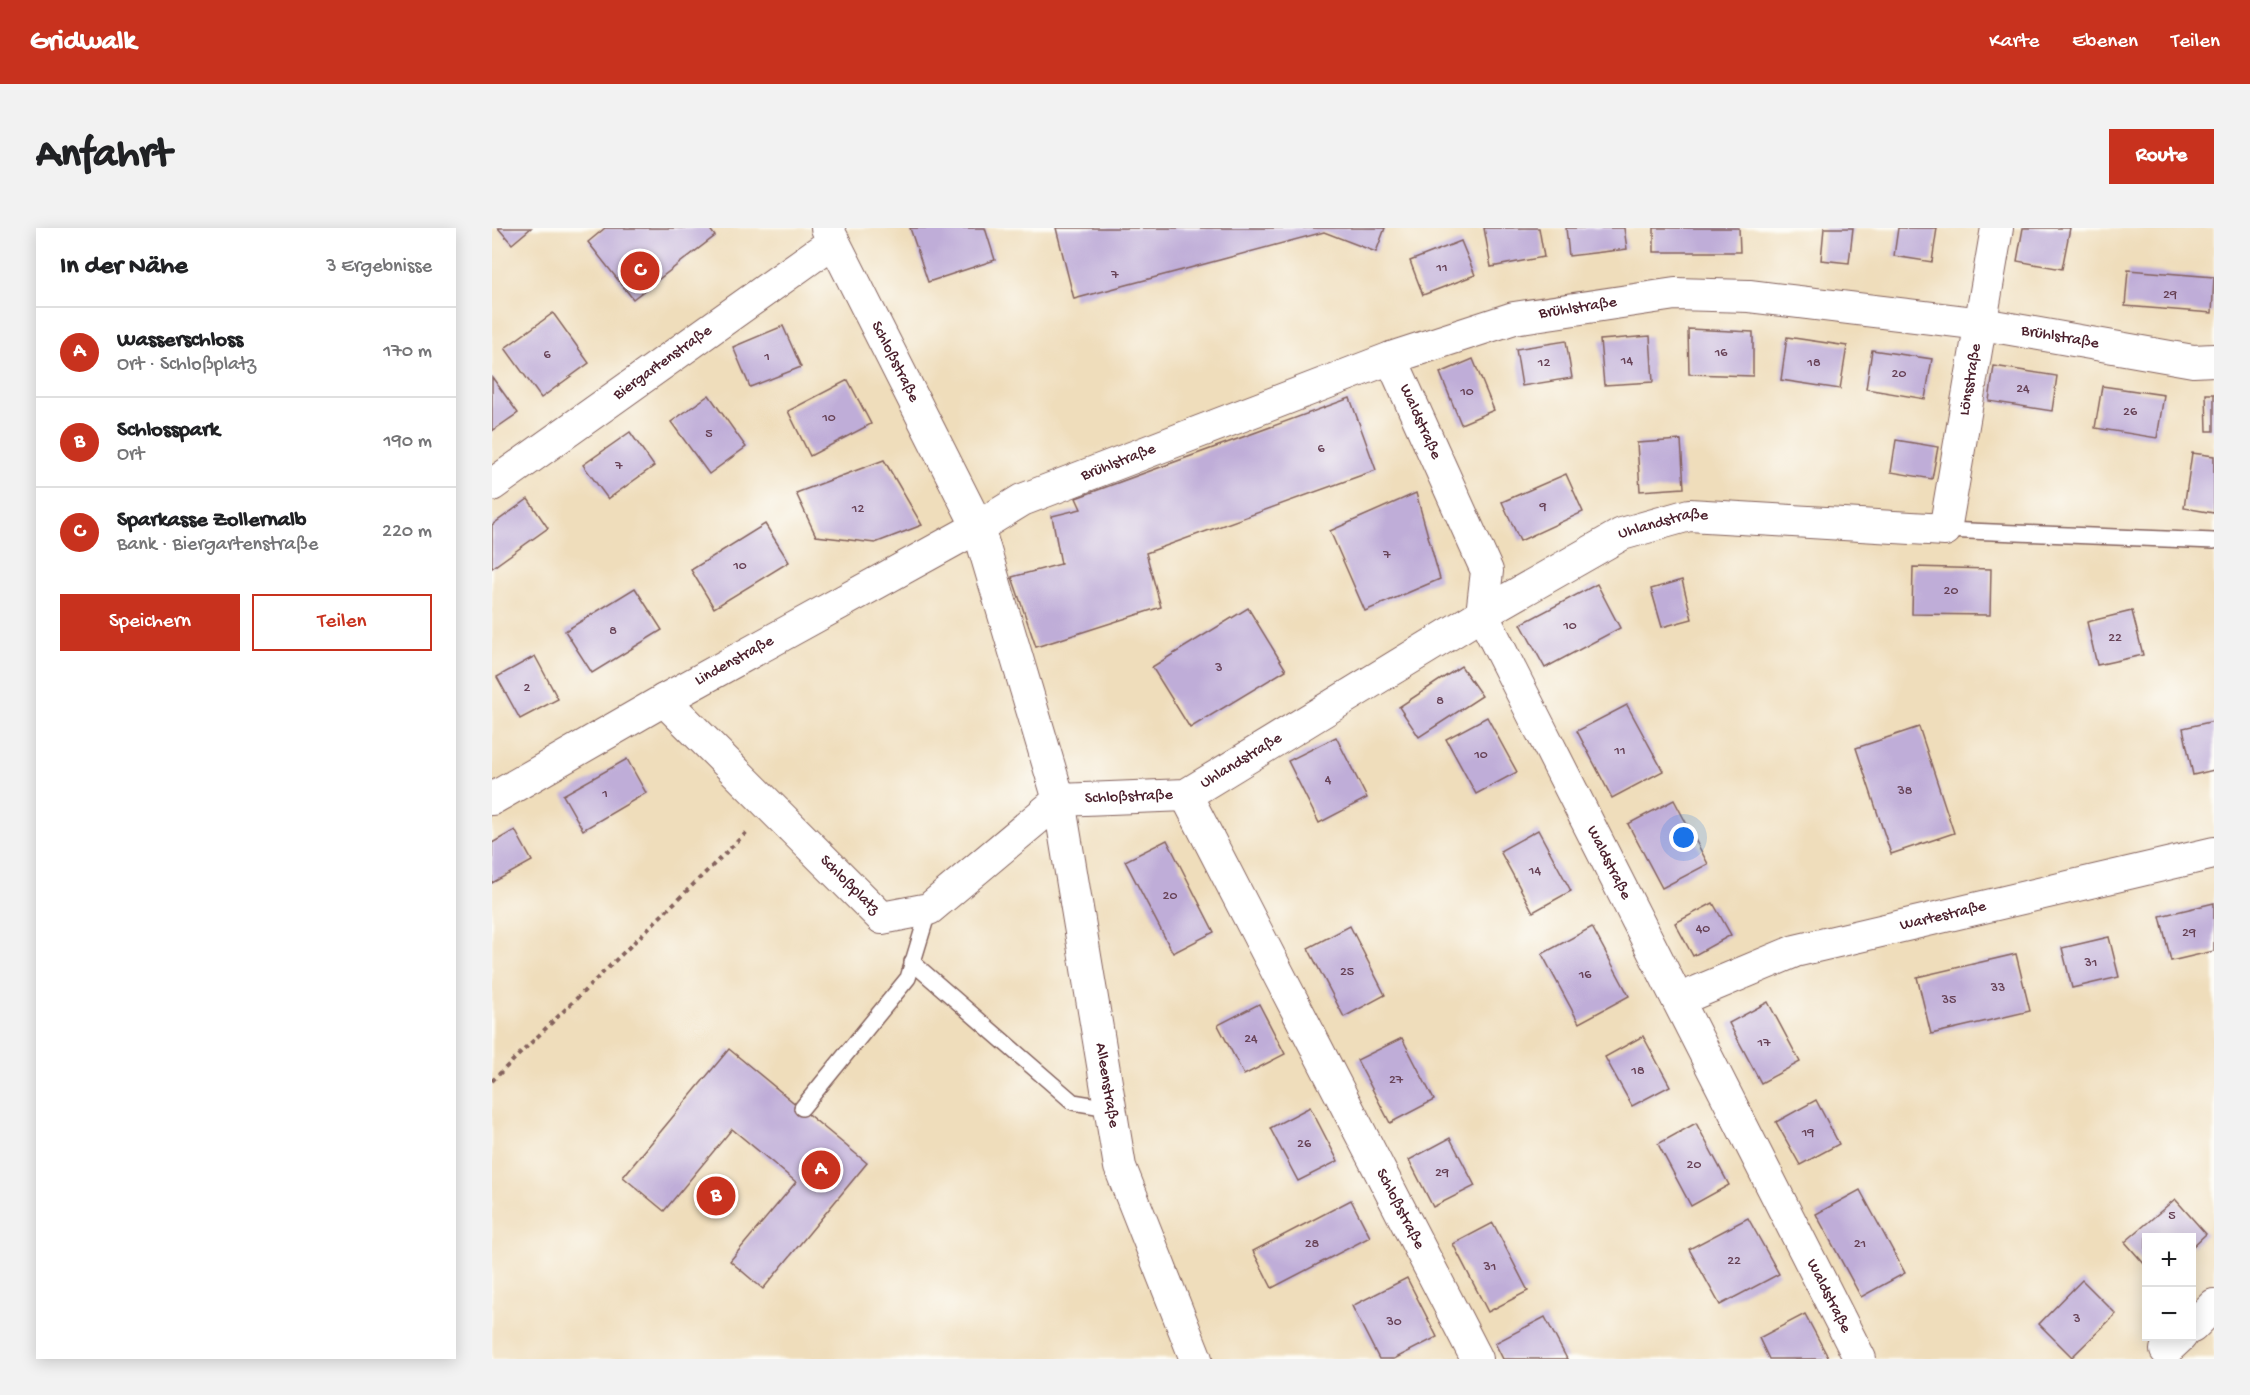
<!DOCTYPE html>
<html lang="de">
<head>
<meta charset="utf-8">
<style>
	body { margin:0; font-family:"Gochi Hand",sans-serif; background:#f2f2f2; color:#202124 }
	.controls { position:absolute; right:18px; bottom:18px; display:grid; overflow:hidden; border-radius:0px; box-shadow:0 3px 15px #0003 }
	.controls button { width:54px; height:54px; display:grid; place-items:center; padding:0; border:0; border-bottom:2px solid #e0e0e0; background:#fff; color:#202124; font:30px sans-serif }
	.you { position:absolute; left:1192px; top:610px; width:21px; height:21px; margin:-15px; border:4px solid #fff; border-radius:50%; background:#1a73e8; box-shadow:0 0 0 9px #1a73e833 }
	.badge { display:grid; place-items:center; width:39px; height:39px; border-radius:50%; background:#c8321e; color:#fff; font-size:20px; font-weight:700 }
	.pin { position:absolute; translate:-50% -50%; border:3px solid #fff; box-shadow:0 2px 6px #0006 }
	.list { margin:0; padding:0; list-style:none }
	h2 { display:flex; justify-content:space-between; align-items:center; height:78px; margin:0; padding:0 24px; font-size:26px }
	h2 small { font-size:20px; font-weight:400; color:#757577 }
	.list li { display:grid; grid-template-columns:39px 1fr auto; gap:18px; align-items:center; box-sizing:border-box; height:90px; padding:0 24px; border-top:2px solid #e0e0e0 }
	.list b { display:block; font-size:22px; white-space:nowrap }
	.list p { margin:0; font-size:20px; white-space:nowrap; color:#757577 }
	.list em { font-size:20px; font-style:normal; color:#757577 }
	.actions { display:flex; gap:12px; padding:18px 24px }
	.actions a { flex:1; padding:14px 0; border:2px solid #c8321e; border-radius:0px; text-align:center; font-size:21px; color:#c8321e }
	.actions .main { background:#c8321e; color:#fff }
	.map { position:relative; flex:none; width:1722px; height:1131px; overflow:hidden; border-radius:0px }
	header { display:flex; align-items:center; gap:36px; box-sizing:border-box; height:84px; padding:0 30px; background:#c8321e; color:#fff }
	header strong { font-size:28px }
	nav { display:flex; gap:33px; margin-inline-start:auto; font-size:21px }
	.intro { display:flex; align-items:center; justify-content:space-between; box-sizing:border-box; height:144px; padding:0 36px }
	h1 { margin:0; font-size:42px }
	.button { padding:15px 27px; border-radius:0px; background:#c8321e; color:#fff; font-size:21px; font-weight:700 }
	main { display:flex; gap:36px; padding:0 36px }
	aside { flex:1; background:#fff; border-radius:0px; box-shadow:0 3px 15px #0003 }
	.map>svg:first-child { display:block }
</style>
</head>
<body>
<header>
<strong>Gridwalk</strong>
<nav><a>Karte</a><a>Ebenen</a><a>Teilen</a></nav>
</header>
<div class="intro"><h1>Anfahrt</h1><a class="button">Route</a></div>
<main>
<aside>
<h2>In der Nähe<small>3 Ergebnisse</small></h2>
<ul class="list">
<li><span class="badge">A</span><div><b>Wasserschloss</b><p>Ort · Schloßplatz</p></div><em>170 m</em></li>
<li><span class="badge">B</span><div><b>Schlosspark</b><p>Ort</p></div><em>190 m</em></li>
<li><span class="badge">C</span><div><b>Sparkasse Zollernalb</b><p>Bank · Biergartenstraße</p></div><em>220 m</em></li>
</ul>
<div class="actions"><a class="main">Speichern</a><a>Teilen</a></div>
</aside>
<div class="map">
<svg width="1722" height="1131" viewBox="0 0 1722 1131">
	<rect width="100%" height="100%" fill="#fdfcf7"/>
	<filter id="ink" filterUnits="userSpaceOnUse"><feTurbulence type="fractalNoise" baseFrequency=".0167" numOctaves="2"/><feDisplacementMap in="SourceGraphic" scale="12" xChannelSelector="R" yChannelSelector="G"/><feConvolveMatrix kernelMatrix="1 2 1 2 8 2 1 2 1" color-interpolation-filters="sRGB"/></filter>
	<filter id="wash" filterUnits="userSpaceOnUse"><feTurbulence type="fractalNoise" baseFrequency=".008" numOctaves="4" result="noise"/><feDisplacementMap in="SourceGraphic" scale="24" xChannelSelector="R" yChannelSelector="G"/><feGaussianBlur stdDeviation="1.35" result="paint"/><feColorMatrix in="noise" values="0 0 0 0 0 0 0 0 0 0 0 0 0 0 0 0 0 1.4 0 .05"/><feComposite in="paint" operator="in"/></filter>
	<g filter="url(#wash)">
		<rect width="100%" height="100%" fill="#efddbb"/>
		<g id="blocks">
			<g fill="#bfadd8">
				<path d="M 6,0 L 39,0 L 20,16 Z"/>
				<path d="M 113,0 L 217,0 L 223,8 L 141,71 L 96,14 Z"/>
				<path d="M 418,0 L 493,0 L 503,32 L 436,54 Z"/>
				<path d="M 564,0 L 893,0 L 884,24 L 832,4 L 582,71 Z"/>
				<path d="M 992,0 L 1047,0 L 1052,29 L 999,39 Z"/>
				<path d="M 1074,0 L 1132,0 L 1135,21 L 1077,28 Z"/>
				<path d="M 1162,0 L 1247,0 L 1248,24 L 1162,24 Z"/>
				<path d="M 1332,0 L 1361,0 L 1357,35 L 1329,32 Z"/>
				<path d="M 1406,0 L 1445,0 L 1440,34 L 1402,28 Z"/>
				<path d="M 1531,0 L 1578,0 L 1570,41 L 1525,33 Z"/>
				<path d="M 969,13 L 983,47 L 931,67 L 918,33 Z"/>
				<path d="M 1636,42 L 1722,49 L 1720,85 L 1633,78 Z"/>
				<path d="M 61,85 L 97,135 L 49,170 L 13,120 Z"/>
				<path d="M 291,98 L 309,139 L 258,159 L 241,119 Z"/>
				<path d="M 1196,101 L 1261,104 L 1261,148 L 1197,146 Z"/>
				<path d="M 1158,108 L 1161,154 L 1112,157 L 1108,112 Z"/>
				<path d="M 1295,109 L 1355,118 L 1348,161 L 1289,152 Z"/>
				<path d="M 1074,113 L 1080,150 L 1030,158 L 1024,121 Z"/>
				<path d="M 1380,122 L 1440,131 L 1433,171 L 1374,161 Z"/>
				<path d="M 981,131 L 1002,182 L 969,196 L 948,145 Z"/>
				<path d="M 1502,138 L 1565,148 L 1560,183 L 1497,173 Z"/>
				<path d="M 0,149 L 26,185 L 0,203 Z"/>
				<path d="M 356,152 L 379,196 L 318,228 L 296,183 Z"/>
				<path d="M 1610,158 L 1672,167 L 1665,210 L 1603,200 Z"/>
				<path d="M 1714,166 L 1722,166 L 1722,203 L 1715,203 Z"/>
				<path d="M 217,167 L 254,219 L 217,246 L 179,194 Z"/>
				<path d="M 858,170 L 884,242 L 654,325 L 669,379 L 544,419 L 520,349 L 569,336 L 560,288 L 589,281 L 584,270 Z"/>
				<path d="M 138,204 L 162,238 L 116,271 L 91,237 Z"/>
				<path d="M 1189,212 L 1192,260 L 1148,263 L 1145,215 Z"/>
				<path d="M 1404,212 L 1446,219 L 1440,251 L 1399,244 Z"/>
				<path d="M 1700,225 L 1722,228 L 1722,285 L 1692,280 Z"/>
				<path d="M 392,232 L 430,297 L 383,315 L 324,308 L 304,265 Z"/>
				<path d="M 1074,246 L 1091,284 L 1028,313 L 1010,274 Z"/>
				<path d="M 924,265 L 948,351 L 873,383 L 838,303 Z"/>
				<path d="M 36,271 L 56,300 L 0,340 L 0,297 Z"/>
				<path d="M 273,296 L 297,334 L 222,380 L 199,342 Z"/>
				<path d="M 1421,339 L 1499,341 L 1498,387 L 1420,386 Z"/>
				<path d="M 1190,352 L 1200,391 L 1170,399 L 1159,361 Z"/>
				<path d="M 1105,356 L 1128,400 L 1053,440 L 1029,396 Z"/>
				<path d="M 143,360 L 170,402 L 100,445 L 73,403 Z"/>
				<path d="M 756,380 L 794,442 L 698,500 L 660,439 Z"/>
				<path d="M 1640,383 L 1651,427 L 1605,437 L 1595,394 Z"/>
				<path d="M 43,428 L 66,471 L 28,491 L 5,449 Z"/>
				<path d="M 969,438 L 990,468 L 927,509 L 907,479 Z"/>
				<path d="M 1135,477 L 1171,543 L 1120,570 L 1085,503 Z"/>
				<path d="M 995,489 L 1025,544 L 984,566 L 954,511 Z"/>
				<path d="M 1722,493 L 1722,542 L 1701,547 L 1691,500 Z"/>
				<path d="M 1427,499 L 1462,605 L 1399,626 L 1364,520 Z"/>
				<path d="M 844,509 L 875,570 L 827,595 L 796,533 Z"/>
				<path d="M 135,531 L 154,565 L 91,602 L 71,567 Z"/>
				<path d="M 1182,572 L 1216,636 L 1170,660 L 1136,596 Z"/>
				<path d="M 23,602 L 40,633 L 0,655 L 0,615 Z"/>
				<path d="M 1046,602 L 1079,663 L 1041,684 L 1008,623 Z"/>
				<path d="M 675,612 L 722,704 L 681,725 L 633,633 Z"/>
				<path d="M 1221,675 L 1239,707 L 1201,728 L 1183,695 Z"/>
				<path d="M 1722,675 L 1722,723 L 1679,733 L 1668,688 Z"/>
				<path d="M 858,698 L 893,767 L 852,789 L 816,720 Z"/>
				<path d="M 1100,699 L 1137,768 L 1087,795 L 1050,726 Z"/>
				<path d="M 1617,709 L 1627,749 L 1580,760 L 1570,720 Z"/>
				<path d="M 1524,726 L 1538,783 L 1439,806 L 1425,749 Z"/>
				<path d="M 1276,774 L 1308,834 L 1269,855 L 1237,795 Z"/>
				<path d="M 767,776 L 793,826 L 752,847 L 726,797 Z"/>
				<path d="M 1151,808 L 1178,858 L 1140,878 L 1113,829 Z"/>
				<path d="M 910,810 L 942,872 L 898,895 L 865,832 Z"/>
				<path d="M 237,821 L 375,935 L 271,1061 L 238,1033 L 304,954 L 240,901 L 172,983 L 131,949 Z"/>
				<path d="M 1324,872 L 1347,916 L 1308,937 L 1284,894 Z"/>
				<path d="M 818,879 L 846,933 L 806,953 L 778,900 Z"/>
				<path d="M 1204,895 L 1237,957 L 1199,978 L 1166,916 Z"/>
				<path d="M 958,910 L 983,958 L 941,979 L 917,932 Z"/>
				<path d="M 1368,962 L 1413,1045 L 1369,1069 L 1324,986 Z"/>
				<path d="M 1683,971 L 1714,1006 L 1700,1019 L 1700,1010 L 1654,1010 L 1654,1038 L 1633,1014 Z"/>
				<path d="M 859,972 L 878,1009 L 780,1060 L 761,1023 Z"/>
				<path d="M 1256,990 L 1287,1046 L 1228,1077 L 1197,1021 Z"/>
				<path d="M 1001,995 L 1036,1063 L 996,1084 L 961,1016 Z"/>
				<path d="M 915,1050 L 945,1109 L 902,1131 L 887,1131 L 860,1078 Z"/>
				<path d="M 1590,1052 L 1624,1086 L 1580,1129 L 1547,1096 Z"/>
				<path d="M 1313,1086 L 1337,1131 L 1277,1131 L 1267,1110 Z"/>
				<path d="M 1053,1089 L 1075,1131 L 1011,1131 L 1003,1115 Z"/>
			</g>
		</g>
	</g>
	<g filter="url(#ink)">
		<use href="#blocks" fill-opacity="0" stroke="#84625d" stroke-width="1.5"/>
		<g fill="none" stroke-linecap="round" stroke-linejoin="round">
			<defs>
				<g id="lane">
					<path d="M 1453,302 L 1722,313"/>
					<path d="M 420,734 L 581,874 L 617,880"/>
					<path d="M 310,880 L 416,750 L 437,681"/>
				</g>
				<g id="street">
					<path id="s1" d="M 335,0 L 486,299 L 567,572 L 628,939 L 704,1131"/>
					<path id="s2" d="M 899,130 L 995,343 L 990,386 L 1368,1131"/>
					<path id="s3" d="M 0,257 L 341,14"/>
					<path id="s4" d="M 172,472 L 390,690 L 437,681 L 567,572"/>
					<path id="s5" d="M 694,567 L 985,1131"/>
					<path id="s6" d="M 0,571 L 172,472 L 486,299 L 530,272 L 899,130 L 1022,90 L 1183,66 L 1257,68 L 1490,96 L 1701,133 L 1722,132"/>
					<path id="s7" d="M 567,572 L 694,567 L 990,386 L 1130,306 L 1197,287 L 1453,302 L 1505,0"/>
					<path id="s8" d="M 1186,772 L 1303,723 L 1722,625"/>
					<path d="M 1700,1099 L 1722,1077"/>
					<path d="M 1674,1122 L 1689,1108"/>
				</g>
			</defs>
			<use href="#lane" stroke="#84625d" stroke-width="18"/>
			<use href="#street" stroke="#84625d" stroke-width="34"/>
			<path stroke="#84625d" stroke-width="4" stroke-dasharray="4.5 4.5" stroke-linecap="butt" d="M 0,853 L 257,602"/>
			<use href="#lane" stroke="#fff" stroke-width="15"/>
			<use href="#street" stroke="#fff" stroke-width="32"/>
		</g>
	</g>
	<g text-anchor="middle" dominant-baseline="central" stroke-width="5" stroke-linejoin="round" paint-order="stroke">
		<g font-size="14" fill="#674256">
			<text x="950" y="40">11</text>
			<text x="623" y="47">7</text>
			<text x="1678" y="67">29</text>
			<text x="1229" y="125">16</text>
			<text x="55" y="127">6</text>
			<text x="275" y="129">1</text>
			<text x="1135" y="133">14</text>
			<text x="1052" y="135">12</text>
			<text x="1322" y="135">18</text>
			<text x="1407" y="146">20</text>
			<text x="1531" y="161">24</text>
			<text x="975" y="164">10</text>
			<text x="1638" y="184">26</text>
			<text x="337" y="190">10</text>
			<text x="217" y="206">5</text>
			<text x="829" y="221">6</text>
			<text x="127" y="238">7</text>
			<text x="1051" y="279">9</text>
			<text x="366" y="281">12</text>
			<text x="895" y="327">7</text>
			<text x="248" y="338">10</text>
			<text x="1459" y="363">20</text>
			<text x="1078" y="398">10</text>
			<text x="121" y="403">8</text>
			<text x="1623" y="410">22</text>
			<text x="727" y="440">3</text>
			<text x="35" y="460">2</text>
			<text x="948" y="473">8</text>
			<text x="1128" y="523">11</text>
			<text x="989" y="527">10</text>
			<text x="836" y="552">4</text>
			<text x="1413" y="563">38</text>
			<text x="113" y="566">1</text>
			<text x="1043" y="643">14</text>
			<text x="678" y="668">20</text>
			<text x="1211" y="701">40</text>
			<text x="1697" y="705">29</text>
			<text x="1599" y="735">31</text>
			<text x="855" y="744">25</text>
			<text x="1093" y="747">16</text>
			<text x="1506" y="760">33</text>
			<text x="1457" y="772">35</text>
			<text x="759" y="811">24</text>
			<text x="1272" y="815">17</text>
			<text x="1146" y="843">18</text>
			<text x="904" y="852">27</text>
			<text x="1316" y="905">19</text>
			<text x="812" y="916">26</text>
			<text x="1202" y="937">20</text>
			<text x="950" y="945">29</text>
			<text x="1680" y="988">5</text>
			<text x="820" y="1016">28</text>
			<text x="1368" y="1016">21</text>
			<text x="1242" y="1033">22</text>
			<text x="998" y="1039">31</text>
			<text x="1585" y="1091">3</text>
			<text x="902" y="1094">30</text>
		</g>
		<g font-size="16" fill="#4a1f2b" stroke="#fdfcf7">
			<text stroke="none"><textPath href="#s6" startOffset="1198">Brühlstraße</textPath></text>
			<text stroke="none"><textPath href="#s6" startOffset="1684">Brühlstraße</textPath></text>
			<text stroke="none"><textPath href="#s1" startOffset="150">Schloßstraße</textPath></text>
			<text stroke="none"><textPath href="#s3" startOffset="210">Biergartenstraße</textPath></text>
			<text stroke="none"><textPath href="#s7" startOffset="1114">Lönsstraße</textPath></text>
			<text stroke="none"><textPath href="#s2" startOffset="70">Waldstraße</textPath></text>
			<text stroke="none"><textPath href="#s6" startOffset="712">Brühlstraße</textPath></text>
			<text stroke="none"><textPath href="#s7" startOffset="678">Uhlandstraße</textPath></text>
			<text stroke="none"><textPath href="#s6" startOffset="279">Lindenstraße</textPath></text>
			<text stroke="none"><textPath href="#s7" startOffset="192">Uhlandstraße</textPath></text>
			<text stroke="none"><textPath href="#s7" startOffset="70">Schloßstraße</textPath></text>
			<text stroke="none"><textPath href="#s2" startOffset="556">Waldstraße</textPath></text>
			<text stroke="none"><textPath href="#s4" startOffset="262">Schloßplatz</textPath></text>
			<text stroke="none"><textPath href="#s8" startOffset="279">Wartestraße</textPath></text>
			<text stroke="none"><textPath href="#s1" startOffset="909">Alleenstraße</textPath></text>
			<text stroke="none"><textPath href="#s5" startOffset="466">Schloßstraße</textPath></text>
			<text stroke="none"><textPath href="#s2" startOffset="1042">Waldstraße</textPath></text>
		</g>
	</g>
</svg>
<div class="controls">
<button>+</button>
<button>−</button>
</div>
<div class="you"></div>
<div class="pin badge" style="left:329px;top:942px">A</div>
<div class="pin badge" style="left:224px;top:968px">B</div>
<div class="pin badge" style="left:148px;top:43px">C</div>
</div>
</main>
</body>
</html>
